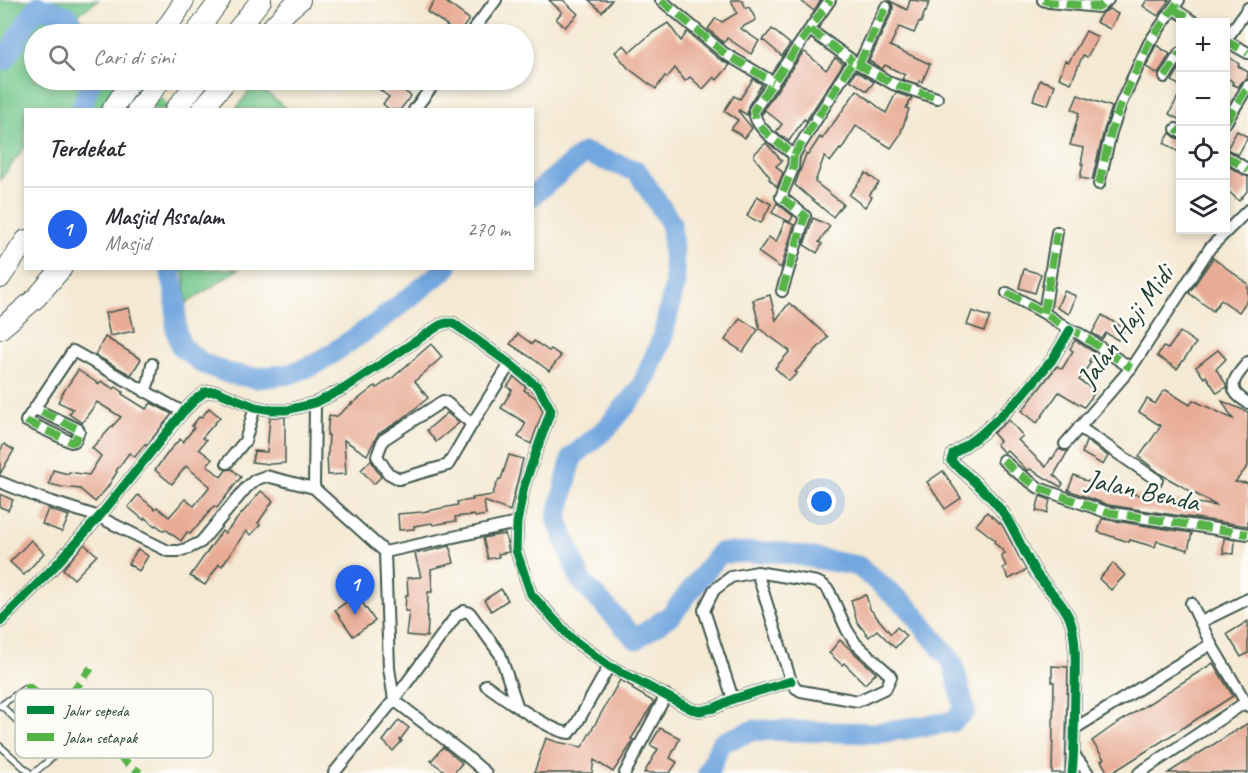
<!DOCTYPE html>
<html lang="id">
<head>
<meta charset="utf-8">
<style>
	body { margin:0; font-family:Caveat,sans-serif; background:#f7f7f7; color:#2b2b33 }
	.controls { position:absolute; right:18px; top:18px; display:grid; overflow:hidden; border-radius:0px; box-shadow:0 3px 9px #0003 }
	.controls button { width:54px; height:54px; display:grid; place-items:center; padding:0; border:0; border-bottom:2px solid #e1e1e2; background:#fff; color:#2b2b33; font:30px sans-serif }
	.you { position:absolute; left:822px; top:502px; width:21px; height:21px; margin:-15px; border:4px solid #fff; border-radius:50%; background:#1a73e8; box-shadow:0 0 0 9px #1a73e833 }
	.badge { display:grid; place-items:center; width:39px; height:39px; border-radius:50%; background:#2563eb; color:#fff; font-size:20px; font-weight:700 }
	.pin { position:absolute; translate:-50% -50px; filter:drop-shadow(0 2px 3px #0008) }
	.pin::after { content:''; position:absolute; top:32px; width:21px; height:18px; background:inherit; clip-path:polygon(0 0,100% 0,50% 100%) }
	.list { margin:0; padding:0; list-style:none }
	h2 { display:flex; justify-content:space-between; align-items:center; height:78px; margin:0; padding:0 24px; font-size:26px }
	h2 small { font-size:20px; font-weight:400; color:#7c7c81 }
	.list li { display:grid; grid-template-columns:39px 1fr auto; gap:18px; align-items:center; box-sizing:border-box; height:84px; padding:0 24px; border-top:2px solid #e1e1e2 }
	.list b { display:block; font-size:22px; white-space:nowrap }
	.list p { margin:0; font-size:20px; white-space:nowrap; color:#7c7c81 }
	.list em { font-size:20px; font-style:normal; color:#7c7c81 }
	.icon { flex:none; width:33px; height:33px; fill:none; stroke:currentColor; stroke-width:2; stroke-linecap:round; stroke-linejoin:round }
	.map { position:relative; flex:none; width:1248px; height:773px; overflow:hidden }
	.search { position:absolute; background:#fff; box-shadow:0 3px 9px #0003; left:24px; top:24px; width:510px; height:66px; display:flex; align-items:center; gap:15px; box-sizing:border-box; padding:0 21px; border-radius:33px; color:#7c7c81; font-size:22px }
	.panel { position:absolute; background:#fff; box-shadow:0 3px 9px #0003; left:24px; top:108px; width:510px; height:162px; border-radius:0px }
	.map>svg:first-child { display:block }
</style>
</head>
<body>
<div class="map">
<svg width="1248" height="773" viewBox="0 0 1248 773">
	<rect width="100%" height="100%" fill="#fdfcf7"/>
	<filter id="ink" filterUnits="userSpaceOnUse"><feTurbulence type="fractalNoise" baseFrequency=".0167" numOctaves="2"/><feDisplacementMap in="SourceGraphic" scale="12" xChannelSelector="R" yChannelSelector="G"/><feConvolveMatrix kernelMatrix="1 2 1 2 8 2 1 2 1" color-interpolation-filters="sRGB"/></filter>
	<filter id="wash" filterUnits="userSpaceOnUse"><feTurbulence type="fractalNoise" baseFrequency=".008" numOctaves="4" result="noise"/><feDisplacementMap in="SourceGraphic" scale="24" xChannelSelector="R" yChannelSelector="G"/><feGaussianBlur stdDeviation="1.35" result="paint"/><feColorMatrix in="noise" values="0 0 0 0 0 0 0 0 0 0 0 0 0 0 0 0 0 1.4 0 .05"/><feComposite in="paint" operator="in"/></filter>
	<g filter="url(#wash)">
		<rect width="100%" height="100%" fill="#f4e9d3"/>
		<g fill="#73c88c" stroke="#498260" stroke-width="1.5">
			<path d="M 0,0 L 98,0 L 73,18 L 90,34 L 34,34 L 34,80 L 139,80 L 172,109 L 26,110 L 25,147 L 0,180 Z"/>
			<path d="M 255,83 L 287,109 L 236,109 Z"/>
			<path d="M 179,269 L 239,269 L 187,303 L 184,274 Z"/>
		</g>
		<g fill="none" stroke-linecap="round" stroke-linejoin="round">
			<g stroke="#73a7df" stroke-width="21">
				<path d="M 0,60 L 5,60 L 23,28 L 38,6 L 67,16 L 80,34"/>
				<path d="M 81,110 L 91,80"/>
				<path d="M 532,196 L 584,153 L 637,171 L 671,223 L 675,283 L 663,336 L 642,386 L 608,427 L 572,457 L 557,519 L 581,581 L 636,639 L 672,614 L 720,553 L 779,552 L 858,566 L 908,607 L 953,663 L 965,711 L 951,722 L 877,733 L 754,730 L 721,743 L 708,773"/>
				<path d="M 170,268 L 176,298 L 176,330 L 181,346 L 202,363 L 230,374 L 257,378 L 290,374 L 318,363 L 374,325 L 447,268"/>
			</g>
		</g>
		<g id="blocks">
			<g fill="#e8ac96">
				<path d="M 435,0 L 443,0 L 469,19 L 459,34 L 446,26 L 447,25 L 427,12 Z"/>
				<path d="M 549,0 L 563,0 L 578,14 L 565,27 L 556,19 L 562,12 Z"/>
				<path d="M 589,0 L 612,0 L 602,12 Z"/>
				<path d="M 731,0 L 742,0 L 746,8 L 749,7 L 756,20 L 740,28 L 759,41 L 751,54 L 727,38 L 724,43 L 708,29 L 716,18 L 722,22 L 737,13 Z"/>
				<path d="M 800,0 L 821,0 L 814,11 Z"/>
				<path d="M 910,0 L 929,2 L 926,12 L 925,11 L 921,23 L 919,22 L 914,33 L 899,27 L 890,46 L 930,64 L 922,82 L 920,81 L 918,84 L 902,79 L 905,75 L 885,65 L 882,69 L 869,61 L 893,10 L 893,6 L 890,1 L 907,10 Z"/>
				<path d="M 1147,0 L 1169,0 L 1158,16 L 1143,6 Z"/>
				<path d="M 1109,9 L 1118,14 L 1110,29 L 1096,22 L 1101,14 Z"/>
				<path d="M 668,23 L 681,41 L 687,32 L 719,59 L 730,65 L 717,80 L 714,77 L 703,89 L 690,77 L 685,81 L 675,68 L 667,78 L 665,76 L 656,89 L 628,68 L 615,52 L 624,45 L 630,52 L 652,33 Z"/>
				<path d="M 772,29 L 790,44 L 782,56 L 763,40 Z"/>
				<path d="M 1086,31 L 1098,37 L 1087,57 L 1083,55 L 1071,83 L 1059,78 L 1065,61 L 1069,62 Z"/>
				<path d="M 1156,45 L 1170,54 L 1158,74 L 1146,67 Z"/>
				<path d="M 805,52 L 826,70 L 835,58 L 843,64 L 806,121 L 804,119 L 789,141 L 776,132 L 782,124 L 765,110 L 762,114 L 762,112 L 802,54 Z"/>
				<path d="M 1226,55 L 1239,64 L 1238,66 L 1248,72 L 1247,79 L 1242,82 L 1238,87 L 1232,84 L 1233,82 L 1226,77 Z"/>
				<path d="M 1179,69 L 1180,70 L 1180,86 L 1172,81 Z"/>
				<path d="M 856,71 L 874,82 L 867,91 L 850,80 Z"/>
				<path d="M 753,79 L 762,84 L 748,106 L 747,115 L 739,110 L 738,111 L 752,128 L 745,138 L 731,129 L 738,120 L 724,111 L 734,96 L 740,99 Z"/>
				<path d="M 367,80 L 389,80 L 411,96 L 400,110 L 390,110 L 383,104 L 389,97 Z"/>
				<path d="M 1040,80 L 1055,85 L 1048,105 L 1033,100 Z"/>
				<path d="M 857,90 L 886,113 L 896,93 L 912,98 L 906,108 L 909,109 L 900,135 L 891,148 L 856,126 L 841,150 L 840,149 L 830,162 L 824,157 L 815,182 L 843,204 L 833,217 L 795,185 L 806,154 L 808,155 L 820,137 L 822,139 Z"/>
				<path d="M 1180,93 L 1180,120 L 1169,114 Z"/>
				<path d="M 1078,95 L 1112,107 L 1104,130 L 1092,180 L 1080,178 L 1083,164 L 1081,164 L 1084,148 L 1070,145 L 1079,113 L 1072,109 Z"/>
				<path d="M 1237,131 L 1248,137 L 1238,155 L 1227,149 Z"/>
				<path d="M 1170,133 L 1176,138 L 1180,139 L 1180,153 L 1164,143 Z"/>
				<path d="M 766,143 L 782,161 L 776,166 L 783,173 L 777,187 L 769,179 L 770,177 L 754,157 L 754,154 Z"/>
				<path d="M 1226,165 L 1248,177 L 1248,190 L 1239,201 L 1226,189 Z"/>
				<path d="M 866,173 L 879,183 L 869,195 L 872,197 L 865,207 L 849,195 Z"/>
				<path d="M 757,196 L 771,204 L 761,223 L 747,216 Z"/>
				<path d="M 777,203 L 793,216 L 790,222 L 772,213 Z"/>
				<path d="M 813,218 L 830,226 L 819,242 L 822,244 L 817,253 L 804,245 Z"/>
				<path d="M 785,221 L 794,225 L 781,268 L 758,252 L 769,237 L 776,242 Z"/>
				<path d="M 1213,258 L 1248,284 L 1248,299 L 1239,312 L 1221,300 L 1213,311 L 1189,293 Z"/>
				<path d="M 1024,269 L 1041,274 L 1035,293 L 1019,288 Z"/>
				<path d="M 1064,291 L 1076,296 L 1069,314 L 1057,308 Z"/>
				<path d="M 770,295 L 776,320 L 789,303 L 805,316 L 828,337 L 795,372 L 797,373 L 789,381 L 775,368 L 790,351 L 760,329 L 753,300 Z"/>
				<path d="M 129,308 L 134,331 L 110,336 L 105,313 Z"/>
				<path d="M 972,311 L 990,317 L 984,331 L 967,325 Z"/>
				<path d="M 1102,315 L 1125,329 L 1118,340 L 1106,333 L 1102,339 L 1092,333 Z"/>
				<path d="M 740,318 L 758,330 L 743,352 L 725,340 Z"/>
				<path d="M 1180,332 L 1196,343 L 1177,369 L 1157,356 L 1163,347 L 1168,349 Z"/>
				<path d="M 518,334 L 532,344 L 534,341 L 549,351 L 551,349 L 561,356 L 549,371 L 532,358 L 510,344 Z"/>
				<path d="M 105,337 L 141,359 L 131,375 L 95,355 Z"/>
				<path d="M 1075,340 L 1094,352 L 1089,361 L 1091,362 L 1079,380 L 1096,391 L 1084,407 L 1059,392 L 1037,423 L 1022,411 L 1057,366 L 1062,369 L 1073,351 L 1070,349 Z"/>
				<path d="M 431,344 L 442,357 L 415,381 L 428,398 L 401,420 L 378,434 L 367,455 L 344,440 L 346,474 L 328,475 L 327,454 L 328,453 L 329,435 L 327,435 L 329,416 L 336,417 L 352,403 L 352,404 L 375,386 L 377,388 L 389,379 L 390,380 Z"/>
				<path d="M 1218,350 L 1226,359 L 1216,369 L 1226,384 L 1226,387 L 1217,393 L 1206,376 L 1204,378 L 1196,367 Z"/>
				<path d="M 78,370 L 99,384 L 101,381 L 114,389 L 116,387 L 123,392 L 122,394 L 146,409 L 151,403 L 172,414 L 146,446 L 145,444 L 135,457 L 129,453 L 116,471 L 117,472 L 107,488 L 95,502 L 80,489 L 62,487 L 49,484 L 53,470 L 68,474 L 69,472 L 89,475 L 101,456 L 92,448 L 121,417 L 97,402 L 82,423 L 69,414 L 73,409 L 58,402 L 64,391 Z"/>
				<path d="M 514,377 L 526,387 L 524,390 L 536,398 L 543,411 L 531,444 L 518,437 L 526,423 L 501,408 L 512,390 L 507,387 Z"/>
				<path d="M 1166,390 L 1190,405 L 1193,400 L 1233,419 L 1222,401 L 1248,412 L 1248,466 L 1235,482 L 1248,483 L 1248,526 L 1108,505 L 1068,490 L 1074,475 L 1083,479 L 1083,480 L 1125,490 L 1124,492 L 1162,500 L 1162,498 L 1176,500 L 1217,506 L 1162,475 L 1139,457 L 1161,426 L 1139,412 L 1147,399 L 1155,404 L 1162,393 Z"/>
				<path d="M 209,408 L 220,417 L 202,438 L 206,440 L 199,449 L 212,459 L 207,465 L 221,477 L 226,470 L 232,469 L 241,477 L 217,508 L 214,506 L 196,528 L 195,528 L 190,534 L 187,532 L 181,541 L 165,529 L 164,531 L 156,525 L 155,526 L 145,518 L 144,520 L 128,507 L 138,495 L 155,509 L 157,507 L 169,517 L 185,499 L 194,506 L 210,486 L 186,466 L 172,484 L 155,470 L 170,450 L 180,439 L 183,442 L 194,428 L 192,426 L 199,417 L 201,418 Z"/>
				<path d="M 447,413 L 459,423 L 436,442 L 427,430 Z"/>
				<path d="M 270,417 L 285,417 L 285,463 L 270,464 L 252,462 L 254,451 L 267,452 Z"/>
				<path d="M 1009,420 L 1023,436 L 1018,440 L 1046,467 L 1051,458 L 1052,459 L 1059,449 L 1063,451 L 1068,451 L 1054,475 L 1063,484 L 1061,487 L 1030,469 L 1028,471 L 1007,450 L 1004,453 L 996,444 L 1000,441 L 993,433 Z"/>
				<path d="M 1086,441 L 1108,456 L 1103,465 L 1082,453 Z"/>
				<path d="M 4,444 L 14,450 L 0,474 L 0,451 Z"/>
				<path d="M 509,455 L 523,459 L 510,511 L 484,501 L 486,515 L 475,517 L 474,515 L 455,517 L 456,521 L 433,525 L 432,523 L 414,526 L 414,529 L 399,530 L 398,514 L 422,512 L 458,505 L 457,502 L 473,500 L 472,498 L 492,495 L 499,479 L 501,479 Z"/>
				<path d="M 371,460 L 381,477 L 374,484 L 361,470 Z"/>
				<path d="M 943,471 L 961,498 L 945,509 L 927,482 Z"/>
				<path d="M 261,491 L 273,501 L 258,523 L 260,525 L 251,535 L 246,531 L 222,566 L 219,564 L 205,585 L 190,576 L 222,531 L 225,533 Z"/>
				<path d="M 0,494 L 13,500 L 8,510 L 0,507 Z"/>
				<path d="M 1040,496 L 1050,500 L 1047,513 L 1036,511 Z"/>
				<path d="M 48,509 L 69,516 L 62,532 L 42,524 Z"/>
				<path d="M 987,512 L 1002,525 L 1026,570 L 1009,579 L 1003,568 L 1006,566 L 1001,555 L 1005,553 L 994,542 L 995,540 L 976,525 Z"/>
				<path d="M 1102,519 L 1192,533 L 1188,550 L 1157,541 L 1155,547 L 1130,540 L 1129,542 L 1098,532 Z"/>
				<path d="M 505,534 L 509,552 L 498,554 L 499,557 L 488,559 L 483,538 Z"/>
				<path d="M 1224,538 L 1235,540 L 1234,554 L 1223,553 Z"/>
				<path d="M 31,540 L 44,553 L 24,575 L 10,562 Z"/>
				<path d="M 84,544 L 97,555 L 74,579 L 63,569 Z"/>
				<path d="M 450,546 L 454,563 L 431,569 L 432,592 L 428,592 L 427,622 L 428,622 L 427,637 L 406,635 L 409,611 L 405,611 L 406,595 L 408,595 L 407,578 L 421,577 L 415,554 Z"/>
				<path d="M 138,549 L 148,556 L 139,571 L 128,564 Z"/>
				<path d="M 1113,563 L 1125,575 L 1111,590 L 1099,579 Z"/>
				<path d="M 501,589 L 508,600 L 491,611 L 484,600 Z"/>
				<path d="M 357,595 L 375,621 L 353,636 L 335,610 Z"/>
				<path d="M 866,595 L 870,609 L 891,634 L 897,627 L 906,636 L 895,648 L 877,630 L 869,637 L 857,622 L 851,600 Z"/>
				<path d="M 1248,621 L 1248,653 L 1241,657 L 1227,634 Z"/>
				<path d="M 840,640 L 876,673 L 865,684 L 844,663 L 842,665 L 829,653 Z"/>
				<path d="M 1213,663 L 1233,696 L 1123,766 L 1111,773 L 1108,773 L 1101,761 L 1104,759 L 1092,741 L 1113,726 Z"/>
				<path d="M 1052,666 L 1068,667 L 1065,773 L 1052,773 L 1054,682 L 1052,682 Z"/>
				<path d="M 620,680 L 633,687 L 632,689 L 654,702 L 631,739 L 634,740 L 632,743 L 613,772 L 594,760 L 592,773 L 534,773 L 546,738 L 557,742 L 582,747 Z"/>
				<path d="M 399,720 L 409,728 L 400,740 L 402,741 L 393,751 L 383,741 Z"/>
				<path d="M 1248,723 L 1248,773 L 1168,773 L 1190,759 Z"/>
				<path d="M 660,728 L 680,738 L 670,758 L 677,762 L 670,773 L 644,773 L 658,749 L 650,745 Z"/>
				<path d="M 443,747 L 462,763 L 454,773 L 447,773 L 431,761 Z"/>
			</g>
		</g>
	</g>
	<g filter="url(#ink)">
		<use href="#blocks" fill-opacity="0" stroke="#3f574c" stroke-width="1.5"/>
		<g fill="none" stroke-linecap="round" stroke-linejoin="round">
			<defs>
				<g id="service">
					<path d="M 1,705 L 53,757 L 34,773"/>
					<path d="M 0,706 L 25,688"/>
					<path d="M 0,746 L 30,773"/>
				</g>
				<g id="minor">
					<path d="M 661,0 L 724,53 L 773,82"/>
					<path d="M 1043,0 L 1049,2 L 1099,7 L 1108,0"/>
					<path d="M 1174,9 L 1194,22"/>
					<path d="M 810,30 L 853,61"/>
					<path d="M 470,34 L 496,0"/>
					<path d="M 1226,40 L 1248,8"/>
					<path d="M 1226,41 L 1248,53"/>
					<path d="M 859,64 L 886,7"/>
					<path d="M 1165,77 L 1180,53"/>
					<path d="M 414,110 L 437,80"/>
					<path d="M 1226,122 L 1248,86"/>
					<path d="M 1176,129 L 1180,132"/>
					<path d="M 794,155 L 853,61 L 893,84 L 937,98"/>
					<path d="M 1226,156 L 1248,170"/>
					<path d="M 1099,184 L 1111,132 L 1122,101 L 1149,43 L 1179,0"/>
					<path d="M 782,291 L 805,216 L 781,197 L 793,168 L 794,155 C 781,144 754,129 754,110 L 830,0"/>
					<path d="M 1007,293 L 1044,313 L 1070,330 L 1080,334 L 1131,368"/>
					<path d="M 1044,313 L 1057,232"/>
					<path d="M 1070,330 L 1052,360 L 1020,398 L 981,434 L 953,454 L 951,461 C 968,476 994,498 1006,517 C 1017,535 1025,555 1036,573 C 1048,591 1067,605 1072,626 C 1077,647 1075,669 1075,690 C 1074,718 1075,746 1072,773"/>
					<path d="M 1248,362 C 1242,370 1228,382 1236,393 C 1238,397 1244,400 1248,403"/>
					<path d="M 145,392 L 149,381 L 152,364"/>
					<path d="M 443,401 L 447,403 L 472,424 L 448,465 L 399,479 L 388,473 L 377,456 L 383,440 Z"/>
					<path d="M 35,409 L 78,429 L 79,431 L 75,441 L 71,442 L 26,421 L 73,351 L 183,412"/>
					<path d="M 472,424 L 510,364"/>
					<path d="M 1079,427 L 1157,480"/>
					<path d="M 1065,444 L 1131,368 L 1210,248 L 1248,210"/>
					<path d="M 1003,460 L 1015,471 L 1039,488 L 1106,512 L 1248,534"/>
					<path d="M 227,463 L 245,441 L 255,407"/>
					<path d="M 0,482 L 40,498 L 99,517 L 168,551 L 179,551 L 189,548 L 201,542 L 246,488 L 255,480 L 266,476 L 314,488 L 385,552 L 389,668 L 394,700 L 464,754 L 486,773"/>
					<path d="M 314,488 L 315,403"/>
					<path d="M 385,552 L 517,523"/>
					<path d="M 1191,603 L 1211,644 L 1248,706"/>
					<path d="M 0,622 L 54,567 L 99,517 L 183,412 L 197,398 L 205,392 L 216,391 L 255,407 L 272,410 L 287,410 L 315,403 L 345,388 L 440,325 L 446,323 L 453,323 L 510,364 L 539,388 L 551,410 L 524,486 L 517,523 L 516,550 L 531,594 L 571,638 L 609,666 L 691,709 L 700,711 L 714,708 L 733,699 L 791,681"/>
					<path d="M 1201,622 L 1248,599"/>
					<path d="M 486,685 C 503,697 552,733 570,733 L 577,723 L 609,666"/>
					<path d="M 733,699 L 704,610 L 714,590 L 731,577 L 757,572 L 817,582 L 823,585 L 829,591 L 847,630 L 856,644 L 888,673 L 891,677 L 886,688 L 858,701 L 801,691 L 796,688 L 791,681 L 757,572"/>
					<path d="M 1074,729 L 1211,644"/>
					<path d="M 1074,755 L 1088,773"/>
					<path d="M 334,773 L 394,700 L 456,616 L 464,611 L 470,613 L 500,654 L 517,705"/>
					<path d="M 625,773 L 666,695"/>
					<path d="M 1139,773 L 1246,702"/>
				</g>
				<g id="motorway">
					<path d="M 162,34 L 178,11 L 184,0"/>
					<path d="M 195,34 L 220,0"/>
					<path d="M 234,34 L 261,0"/>
					<path d="M 266,34 L 288,10 L 300,0"/>
					<path d="M 112,110 L 132,80"/>
					<path d="M 137,110 L 161,80"/>
					<path d="M 175,110 L 199,80"/>
					<path d="M 201,110 L 227,80"/>
					<path d="M 0,278 L 26,240"/>
					<path d="M 0,329 L 36,298 L 62,268"/>
				</g>
			</defs>
			<use href="#service" stroke="#3f574c" stroke-width="8"/>
			<use href="#minor" stroke="#3f574c" stroke-width="14"/>
			<use href="#motorway" stroke="#3f574c" stroke-width="22"/>
			<use href="#service" stroke="#fff" stroke-width="5"/>
			<use href="#minor" stroke="#fff" stroke-width="10"/>
			<use href="#motorway" stroke="#fff" stroke-width="20"/>
			<g stroke="#55b346" stroke-width="8" stroke-dasharray="15 8" stroke-linecap="butt">
				<path d="M 661,0 L 724,53 L 773,82"/>
				<path d="M 1043,0 L 1049,2 L 1099,7 L 1108,0"/>
				<path d="M 1174,9 L 1194,22"/>
				<path d="M 810,30 L 853,61"/>
				<path d="M 1226,41 L 1248,53"/>
				<path d="M 859,64 L 886,7"/>
				<path d="M 1165,77 L 1180,53"/>
				<path d="M 1226,122 L 1248,86"/>
				<path d="M 1176,129 L 1180,132"/>
				<path d="M 794,155 L 853,61 L 893,84 L 937,98"/>
				<path d="M 1226,156 L 1248,170"/>
				<path d="M 1099,184 L 1111,132 L 1122,101 L 1149,43 L 1179,0"/>
				<path d="M 782,291 L 805,216 L 781,197 L 793,168 L 794,155 C 781,144 754,129 754,110 L 830,0"/>
				<path d="M 1007,293 L 1044,313 L 1070,330 L 1080,334 L 1131,368"/>
				<path d="M 1044,313 L 1057,232"/>
				<path d="M 26,421 L 71,442 L 75,441 L 79,431 L 78,429 L 35,409"/>
				<path d="M 1003,460 L 1015,471 L 1039,488 L 1106,512 L 1248,534"/>
				<path d="M 25,688 L 29,687 L 73,726 L 98,740 L 140,773"/>
				<path d="M 57,713 L 91,668"/>
			</g>
			<defs>
				<g id="cycleway">
					<path d="M 1070,330 L 1052,360 L 1020,398 L 981,434 L 953,454 L 951,461 C 968,476 994,498 1006,517 C 1017,535 1025,555 1036,573 C 1048,591 1067,605 1072,626 C 1077,647 1075,669 1075,690 C 1074,718 1075,746 1072,773"/>
					<path d="M 0,622 L 54,567 L 99,517 L 183,412 L 197,398 L 205,392 L 216,391 L 255,407 L 272,410 L 287,410 L 315,403 L 345,388 L 440,325 L 446,323 L 453,323 L 510,364 L 539,388 L 551,410 L 524,486 L 517,523 L 516,550 L 531,594 L 571,638 L 609,666 L 691,709 L 700,711 L 714,708 L 733,699 L 791,681"/>
				</g>
			</defs>
			<use href="#cycleway" stroke="#fdfcf7" stroke-width="13"/>
			<use href="#cycleway" stroke="#00873e" stroke-width="9"/>
		</g>
	</g>
	<g text-anchor="middle" dominant-baseline="central" stroke-width="5" stroke-linejoin="round" paint-order="stroke">
		<g font-size="28" fill="#1f3d34" stroke="#fdfcf7">
			<text transform="translate(1125 326) rotate(-54)">Jalan Haji Midi</text>
			<text transform="translate(1143 490) rotate(12)">Jalan Benda</text>
		</g>
	</g>
	<rect x="15" y="689" width="198" height="69" rx="9" fill="#fdfcf7" stroke="#bac3bc" stroke-width="1.5"/>
	<rect x="27" y="706" width="27" height="8" fill="#00873e"/>
	<rect x="27" y="733" width="27" height="8" fill="#55b346"/>
	<g font-size="16" fill="#1f3d34">
		<text x="64" y="716">Jalur sepeda</text>
		<text x="64" y="743">Jalan setapak</text>
	</g>
</svg>
<div class="controls">
<button>+</button>
<button>−</button>
<button><svg class="icon" aria-label="locate" viewBox="0 0 24 24"><circle cx="12" cy="12" r="6"/><path d="M12 2v4M12 18v4M2 12h4M18 12h4"/></svg></button>
<button><svg class="icon" aria-label="layers" viewBox="0 0 24 24"><path d="M12 4l9 5-9 5-9-5zM3 14l9 5 9-5"/></svg></button>
</div>
<div class="you"></div>
<div class="pin badge" style="left:355px;top:615px">1</div>
<div class="search"><svg class="icon" aria-label="search" viewBox="0 0 24 24"><circle cx="10" cy="10" r="6"/><path d="M15 15l6 6"/></svg>Cari di sini</div>
<section class="panel">
<h2>Terdekat<small></small></h2>
<ul class="list">
<li><span class="badge">1</span><div><b>Masjid Assalam</b><p>Masjid</p></div><em>270 m</em></li>
</ul>
</section>
</div>
</body>
</html>
